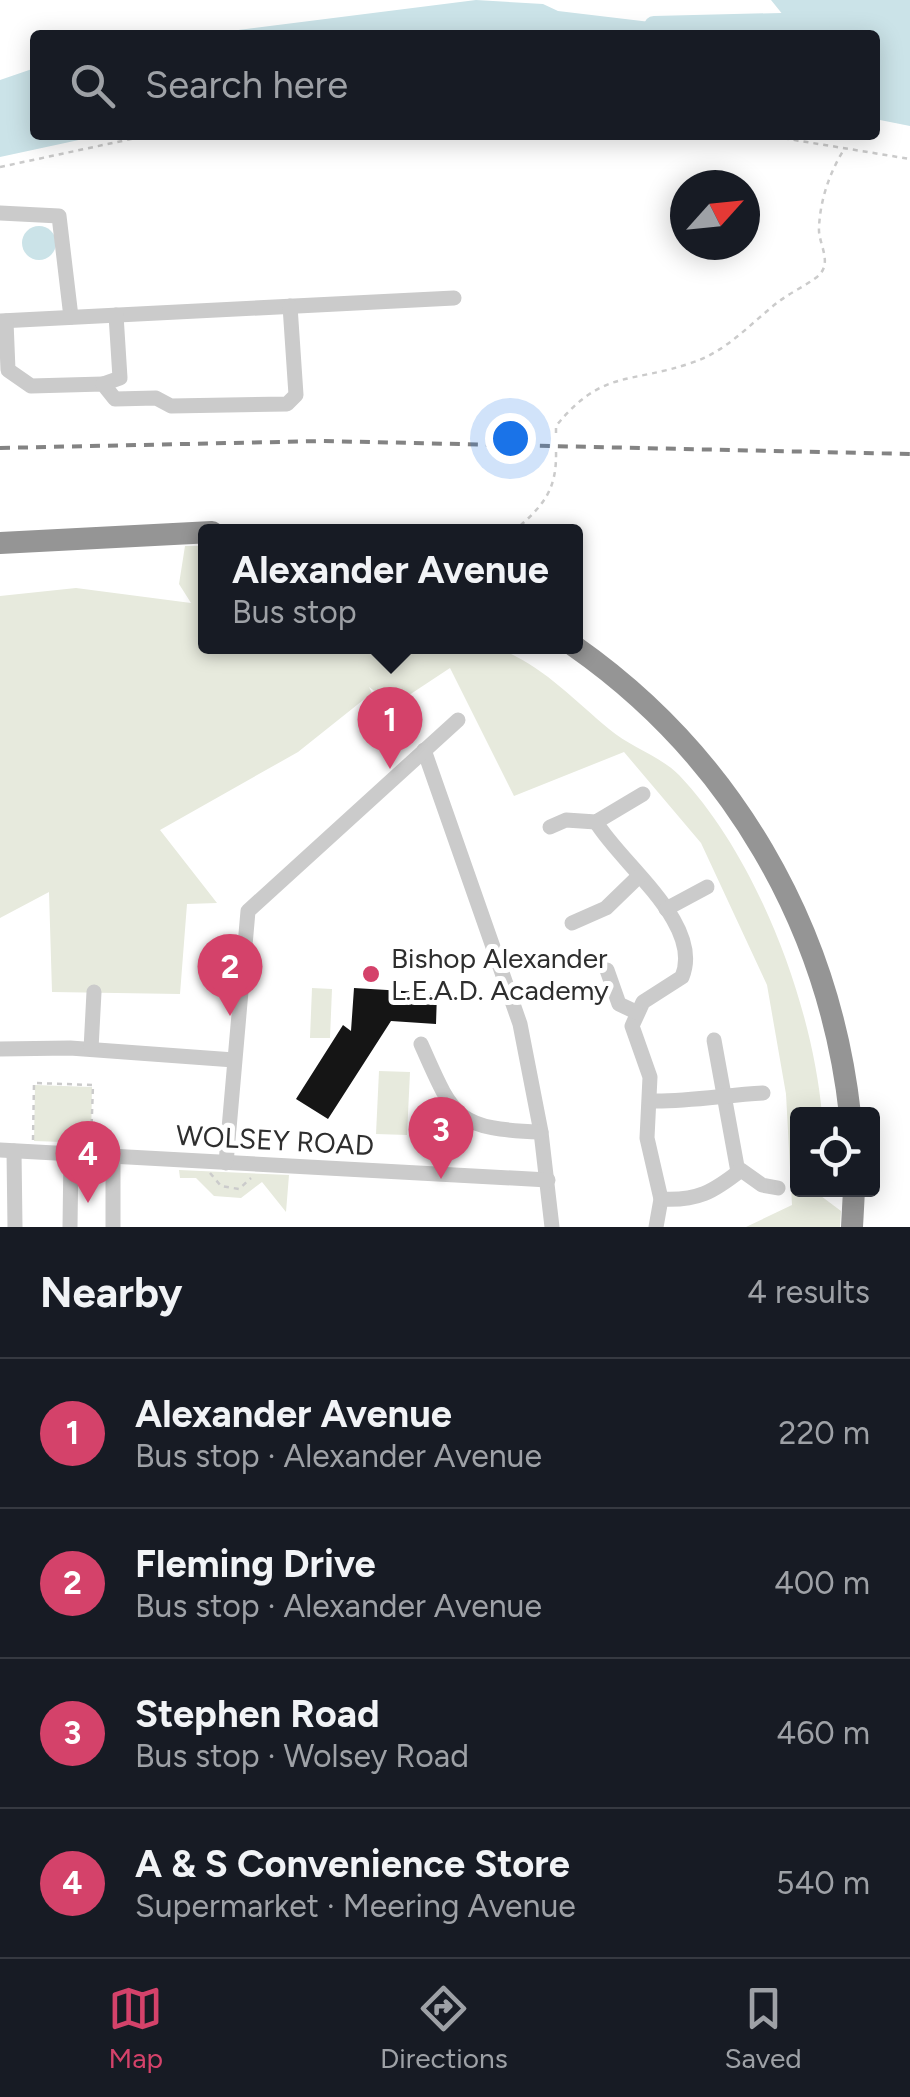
<!DOCTYPE html>
<html lang="en">
<head>
<meta charset="utf-8">
<style>
	body { margin:0; font-family:Figtree,sans-serif; background:#242831; color:#f1f3f6 }
	.controls { position:absolute; right:30px; bottom:30px; display:grid; overflow:hidden; border-radius:10px; box-shadow:0 5px 25px #0003 }
	.controls button { width:90px; height:90px; display:grid; place-items:center; padding:0; border:0; border-bottom:2px solid #363941; background:#171b24; color:#f1f3f6; font:50px sans-serif }
	.compass { position:absolute; left:670px; top:170px; width:90px; height:90px; border-radius:50%; background:#171b24; box-shadow:0 5px 25px #0003; rotate:63deg }
	.you { position:absolute; left:510px; top:438px; width:35px; height:35px; margin:-25px; border:8px solid #fff; border-radius:50%; background:#1a73e8; box-shadow:0 0 0 15px #1a73e833 }
	.badge { display:grid; place-items:center; width:65px; height:65px; border-radius:50%; background:#d4426a; color:#fff; font-size:32px; font-weight:700 }
	.pin { position:absolute; translate:-50% -82px; filter:drop-shadow(0 2px 5px #0008) }
	.pin::after { content:''; position:absolute; top:52px; width:35px; height:30px; background:inherit; clip-path:polygon(0 0,100% 0,50% 100%) }
	.popup { position:absolute; left:198px; top:524px; width:385px; height:130px; box-sizing:border-box; display:grid; place-content:center; border-radius:10px; background:#171b24; filter:drop-shadow(0 2px 8px #0005); font-size:32px; white-space:nowrap; color:#9ea1a6 }
	.popup b { font-size:38px; color:#f1f3f6 }
	.popup::after { content:''; position:absolute; left:50%; top:100%; margin-left:-20px; border:20px solid transparent; border-top-color:#171b24 }
	.list { margin:0; padding:0; list-style:none }
	h2 { display:flex; justify-content:space-between; align-items:center; height:130px; margin:0; padding:0 40px; font-size:42px }
	h2 small { font-size:32px; font-weight:400; color:#9ea1a6 }
	.list li { display:grid; grid-template-columns:65px 1fr auto; gap:30px; align-items:center; box-sizing:border-box; height:150px; padding:0 40px; border-top:2px solid #363941 }
	.list b { display:block; font-size:38px; white-space:nowrap }
	.list p { margin:0; font-size:32px; white-space:nowrap; color:#9ea1a6 }
	.list em { font-size:32px; font-style:normal; color:#9ea1a6 }
	.icon { flex:none; width:55px; height:55px; fill:none; stroke:currentColor; stroke-width:2; stroke-linecap:round; stroke-linejoin:round }
	.map { position:relative; flex:none; width:910px; height:1227px; overflow:hidden }
	.search { position:absolute; background:#171b24; box-shadow:0 5px 25px #0003; left:30px; right:30px; top:30px; height:110px; display:flex; align-items:center; gap:25px; box-sizing:border-box; padding:0 35px; border-radius:10px; color:#9ea1a6; font-size:38px }
	.sheet { height:730px; background:#171b24 }
	nav { display:flex; justify-content:space-around; align-items:center; box-sizing:border-box; height:140px; border-top:2px solid #363941; background:#171b24; font-size:28px; color:#9ea1a6 }
	nav a { display:grid; justify-items:center; gap:5px }
	nav .on { color:#d4426a }
	.map>svg:first-child { display:block }
</style>
</head>
<body>
<div class="map">
<svg width="910" height="1227" viewBox="0 0 910 1227">
	<rect width="100%" height="100%" fill="#fff"/>
	<g fill="#e7eadd">
		<path d="M 185,546 L 205,546 L 205,646 L 492,646 C 539,662 571,697 609,729 C 630,747 660,756 679,775 C 757,857 812,1003 822,1114 L 798,1114 L 798,1190 L 813,1190 L 841,1211 L 840,1227 L 746,1227 L 792,1205 L 786,1094 L 767,985 L 701,843 L 624,752 L 514,796 L 450,668 L 394,705 L 369,687 L 372,693 L 298,752 L 160,830 L 217,903 L 187,904 L 180,994 L 52,992 L 49,892 L 0,918 L 0,596 L 76,588 L 191,603 L 179,584 Z"/>
		<path d="M 312,988 L 332,989 L 330,1038 L 310,1038 Z"/>
		<path d="M 379,1071 L 410,1072 L 407,1135 L 376,1134 Z"/>
		<path d="M 35,1085 L 92,1087 L 91,1143 L 34,1141 Z"/>
		<path d="M 179,1170 L 289,1175 L 286,1212 L 262,1182 L 241,1198 L 214,1196 L 196,1178 L 180,1178 Z"/>
	</g>
	<g fill="#cbe3e8">
		<path d="M 476,0 L 543,4 L 558,11 L 709,29 L 790,33 L 796,31 L 771,0 L 910,0 L 910,126 L 875,119 L 875,35 L 199,35 Z"/>
		<path d="M 35,68 L 35,135 L 102,135 L 0,157 L 0,80 Z"/>
		<circle cx="39" cy="243" r="17"/>
	</g>
	<g fill="none" stroke-linecap="round" stroke-linejoin="round">
		<path stroke="#cbe3e8" stroke-width="20" d="M 654,26 L 820,22"/>
	</g>
	<path fill="#151515" d="M 354,988 L 437,993 L 436,1024 L 391,1021 L 328,1119 L 296,1099 L 343,1025 L 351,1031 Z"/>
	<g fill="none" stroke-linecap="round" stroke-linejoin="round">
		<g stroke="#cbcbcb" stroke-width="2.5" stroke-dasharray="5 5" stroke-linecap="butt">
			<path d="M 764,135 L 910,159"/>
			<path d="M 0,167 L 150,135"/>
			<path d="M 556,433 L 556,426 C 602,369 630,384 691,363 C 726,352 750,324 778,302 C 790,293 805,286 817,277 C 834,263 818,244 819,228 C 820,200 830,171 845,148"/>
			<path d="M 513,532 C 543,506 557,491 556,451"/>
			<path d="M 33,1140 L 34,1083 L 93,1085 L 91,1142"/>
			<path d="M 210,1173 L 221,1186 L 239,1189 L 251,1178"/>
		</g>
		<g stroke="#cbcbcb" stroke-width="15">
			<path d="M 0,213 L 59,216 L 71,317"/>
			<path d="M 0,321 L 454,298"/>
			<path d="M 6,321 L 8,370 L 31,386 L 103,384 L 115,399 L 156,398 L 171,406 L 287,404 L 296,395 L 290,306"/>
			<path d="M 103,384 L 120,378 L 116,315"/>
			<path d="M 424,750 L 520,1024 L 541,1132 L 552,1227"/>
			<path d="M 596,822 C 621,864 704,924 682,977 L 643,1002 L 632,1026 L 650,1077 L 647,1138 L 661,1199 L 656,1227"/>
			<path d="M 550,827 L 566,820 L 596,822 L 643,794"/>
			<path d="M 666,909 L 707,887"/>
			<path d="M 572,923 L 606,908 L 639,876"/>
			<path d="M 607,970 L 619,1004 L 636,1012"/>
			<path d="M 714,1040 L 738,1172"/>
			<path d="M 421,1044 C 454,1119 456,1129 541,1132"/>
			<path d="M 0,1049 L 70,1048 L 234,1060"/>
			<path d="M 91,1049 L 94,992"/>
			<path d="M 650,1101 C 688,1102 725,1095 763,1093"/>
			<path d="M 0,1150 L 548,1180"/>
			<path d="M 14,1151 L 15,1227"/>
			<path d="M 113,1155 L 113,1227"/>
			<path d="M 226,1163 L 248,911 L 458,720"/>
			<path d="M 661,1199 C 698,1201 713,1192 741,1170 L 762,1185 L 778,1188"/>
			<path d="M 70,1227 L 71,1152"/>
		</g>
		<g stroke="#959595" stroke-width="22">
			<path d="M 0,543 L 212,532"/>
			<path d="M 574,646 C 731,756 829,925 850,1114"/>
			<path d="M 852,1227 L 854,1190"/>
		</g>
		<path stroke="#838383" stroke-width="4" stroke-dasharray="10 8" stroke-linecap="butt" d="M 0,448 L 323,441 L 910,454"/>
	</g>
	<circle fill="#d4426a" stroke="#fff" stroke-width="4" cx="371" cy="974" r="10"/>
	<g text-anchor="middle" dominant-baseline="central" stroke-width="10" stroke-linejoin="round" paint-order="stroke">
		<g font-size="28" fill="#2e2e2e" stroke="#fff" text-anchor="start">
			<text x="391" y="958">Bishop Alexander<tspan x="391" dy="32">L.E.A.D. Academy</tspan></text>
		</g>
		<g font-size="28" fill="#2e2e2e" stroke="#fff">
			<text transform="translate(275 1140) rotate(3)">WOLSEY ROAD</text>
		</g>
	</g>
</svg>
<div class="controls">
<button><svg class="icon" aria-label="locate" viewBox="0 0 24 24"><circle cx="12" cy="12" r="6"/><path d="M12 2v4M12 18v4M2 12h4M18 12h4"/></svg></button>
</div>
<svg class="compass" viewBox="-18 -18 36 36"><path d="M0-13l5 13h-10z" fill="#e53935"/><path d="M0 13l5-13h-10z" fill="#9ea1a6"/></svg>
<div class="you"></div>
<div class="pin badge" style="left:390px;top:769px">1</div>
<div class="popup"><b>Alexander Avenue</b>Bus stop</div>
<div class="pin badge" style="left:230px;top:1016px">2</div>
<div class="pin badge" style="left:441px;top:1179px">3</div>
<div class="pin badge" style="left:88px;top:1203px">4</div>
<div class="search"><svg class="icon" aria-label="search" viewBox="0 0 24 24"><circle cx="10" cy="10" r="6"/><path d="M15 15l6 6"/></svg>Search here</div>
</div>
<section class="sheet">
<h2>Nearby<small>4 results</small></h2>
<ul class="list">
<li><span class="badge">1</span><div><b>Alexander Avenue</b><p>Bus stop · Alexander Avenue</p></div><em>220 m</em></li>
<li><span class="badge">2</span><div><b>Fleming Drive</b><p>Bus stop · Alexander Avenue</p></div><em>400 m</em></li>
<li><span class="badge">3</span><div><b>Stephen Road</b><p>Bus stop · Wolsey Road</p></div><em>460 m</em></li>
<li><span class="badge">4</span><div><b>A &amp; S Convenience Store</b><p>Supermarket · Meering Avenue</p></div><em>540 m</em></li>
</ul>
</section>
<nav>
<a class="on"><svg class="icon" aria-label="map" viewBox="0 0 24 24"><path d="M3 6l6-2 6 2 6-2v14l-6 2-6-2-6 2zM9 4v14M15 6v14"/></svg>Map</a>
<a><svg class="icon" aria-label="directions" viewBox="0 0 24 24"><path d="M12 3l9 9-9 9-9-9zM9 14v-3h6M13 9l2 2-2 2"/></svg>Directions</a>
<a><svg class="icon" aria-label="saved" viewBox="0 0 24 24"><path d="M7 4h10v16l-5-4-5 4z"/></svg>Saved</a>
</nav>
</body>
</html>
